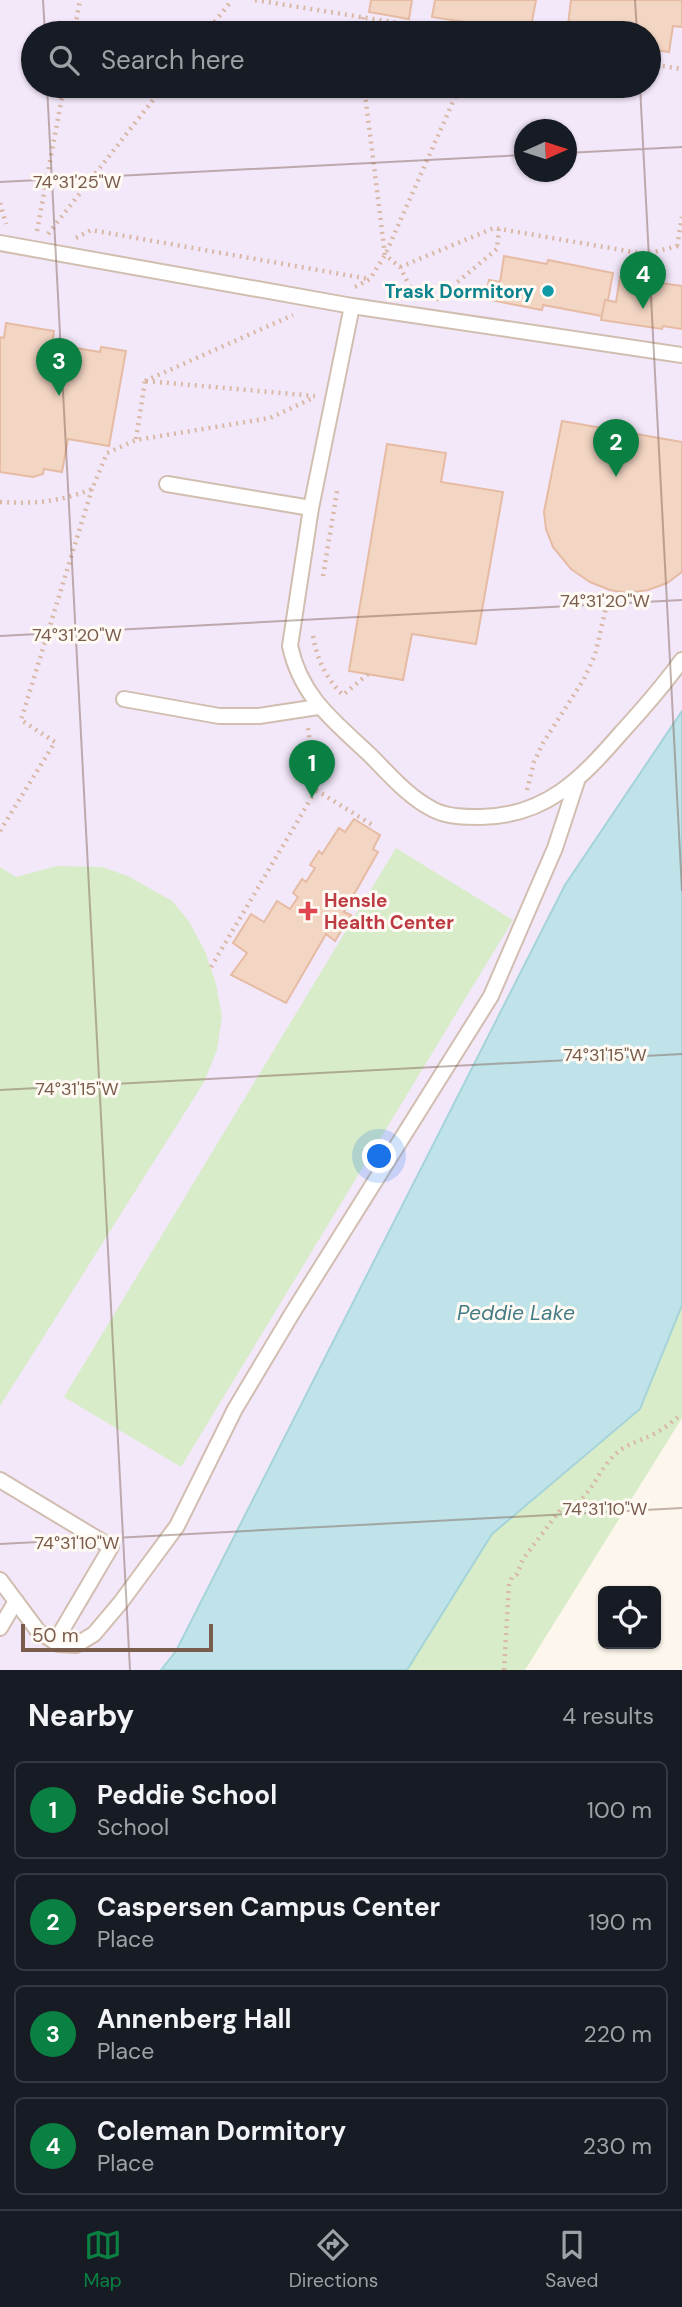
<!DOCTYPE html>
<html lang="en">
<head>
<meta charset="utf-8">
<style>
	body { margin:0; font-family:"DM Sans",sans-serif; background:#20242c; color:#f1f3f6 }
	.controls { position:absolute; right:21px; bottom:21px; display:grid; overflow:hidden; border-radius:10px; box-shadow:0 2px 5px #0004 }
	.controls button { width:63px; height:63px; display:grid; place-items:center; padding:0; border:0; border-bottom:2px solid #363941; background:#171b24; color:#f1f3f6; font:35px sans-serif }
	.compass { position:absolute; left:514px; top:119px; width:63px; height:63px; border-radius:50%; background:#171b24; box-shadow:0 2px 5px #0004; rotate:87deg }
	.scale { position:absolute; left:21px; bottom:18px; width:192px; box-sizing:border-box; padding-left:7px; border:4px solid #7a5c4d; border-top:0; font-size:19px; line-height:24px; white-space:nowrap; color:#7a5c4d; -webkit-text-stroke:5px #fffaf3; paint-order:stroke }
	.you { position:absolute; left:380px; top:1157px; width:24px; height:24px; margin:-18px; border:5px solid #fff; border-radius:50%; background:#1a73e8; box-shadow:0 0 0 10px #1a73e833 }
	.badge { display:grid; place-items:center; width:46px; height:46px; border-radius:50%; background:#0b8043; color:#fff; font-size:23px; font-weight:700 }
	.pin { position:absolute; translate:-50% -58px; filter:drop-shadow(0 2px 4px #0008) }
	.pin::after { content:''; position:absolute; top:37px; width:24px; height:21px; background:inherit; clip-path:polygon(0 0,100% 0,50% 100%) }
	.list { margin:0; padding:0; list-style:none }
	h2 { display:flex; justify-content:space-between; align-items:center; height:91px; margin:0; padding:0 28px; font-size:30px }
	h2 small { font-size:23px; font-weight:400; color:#9ea1a6 }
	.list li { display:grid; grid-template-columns:46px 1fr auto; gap:21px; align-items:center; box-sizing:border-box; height:98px; margin:0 14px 14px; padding:0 14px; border:2px solid #363941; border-radius:10px }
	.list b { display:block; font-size:26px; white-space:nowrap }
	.list p { margin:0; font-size:23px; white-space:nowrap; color:#9ea1a6 }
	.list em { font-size:23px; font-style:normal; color:#9ea1a6 }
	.icon { flex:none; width:38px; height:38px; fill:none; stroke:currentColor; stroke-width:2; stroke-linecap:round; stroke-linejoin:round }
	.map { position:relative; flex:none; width:682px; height:1670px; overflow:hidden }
	.search { position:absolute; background:#171b24; box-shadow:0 2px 5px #0004; left:21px; right:21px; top:21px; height:77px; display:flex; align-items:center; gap:18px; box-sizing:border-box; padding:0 24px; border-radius:38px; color:#9ea1a6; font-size:26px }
	.sheet { height:539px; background:#171b24 }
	nav { display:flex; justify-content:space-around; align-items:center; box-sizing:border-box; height:98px; border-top:2px solid #363941; background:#171b24; font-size:19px; color:#9ea1a6 }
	nav a { display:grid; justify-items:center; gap:4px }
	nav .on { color:#0b8043 }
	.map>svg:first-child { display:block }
</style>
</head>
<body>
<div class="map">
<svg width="682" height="1670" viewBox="0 0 682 1670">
	<rect width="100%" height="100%" fill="#fdf6ec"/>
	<path fill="#f3e8fa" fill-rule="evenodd" d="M 0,0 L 682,0 L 682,711 L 565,885 L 176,1651 L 161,1670 L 0,1670 ZM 33,33 L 649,33 L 649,86 L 33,86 ZM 524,130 L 566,130 L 566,172 L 524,172 Z"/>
	<g fill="#d8ecc9">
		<path d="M 396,848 L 513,920 L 181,1467 L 64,1397 Z"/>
		<path d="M 57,866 L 102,867 L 128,876 L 172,901 L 188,920 L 205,951 L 216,984 L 222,1017 L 217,1050 L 204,1082 L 0,1406 L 0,867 L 16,877 Z"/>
		<path d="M 682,1305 L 682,1418 L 525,1670 L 407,1670 L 492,1534 L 640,1409 Z"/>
	</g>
	<path fill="#bfe3e8" stroke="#a5d3da" stroke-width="2" d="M 682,711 L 682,1305 L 640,1409 L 492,1534 L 407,1670 L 161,1670 L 176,1651 L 565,885 Z"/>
	<g fill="#f3d5c3" stroke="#e6bba3" stroke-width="2">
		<path d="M 371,0 L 412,0 L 409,19 L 369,12 Z"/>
		<path d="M 435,0 L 536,0 L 530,32 L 432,17 Z"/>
		<path d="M 571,0 L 682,0 L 682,27 L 673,26 L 669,52 L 649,49 L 649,33 L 567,33 Z"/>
		<path d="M 504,256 L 547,264 L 548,260 L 613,273 L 608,300 L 605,300 L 602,316 L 543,305 L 542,310 L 485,299 L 489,280 L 500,282 Z"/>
		<path d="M 620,277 L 682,286 L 682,329 L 663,326 L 662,329 L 601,320 L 605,300 L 616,302 Z"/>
		<path d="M 6,323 L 54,331 L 52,344 L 100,352 L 101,347 L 126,351 L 109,446 L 68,439 L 62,472 L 44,469 L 43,474 L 33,477 L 0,472 L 0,337 L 4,338 Z"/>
		<path d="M 562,421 L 682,442 L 682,572 L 667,583 L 648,590 L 627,593 L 610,590 L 590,582 L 571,569 L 553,547 L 546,529 L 544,512 Z"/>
		<path d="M 387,444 L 446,453 L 441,482 L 503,492 L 476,644 L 412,634 L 403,680 L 349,671 Z"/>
		<path d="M 354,819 L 380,835 L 373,849 L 378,852 L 344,912 L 351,915 L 335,941 L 326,934 L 286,1003 L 231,975 L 247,953 L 233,943 L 251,914 L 264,922 L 277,901 L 290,909 L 298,897 L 293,893 L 302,879 L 306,882 L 315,868 L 310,865 L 319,851 L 322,854 L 339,828 L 345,832 Z"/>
	</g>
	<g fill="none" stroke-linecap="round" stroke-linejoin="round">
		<defs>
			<g id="lane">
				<path d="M 0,243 L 352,306"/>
				<path d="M 682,355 L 352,306 L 311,508 L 290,646 C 301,697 334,721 370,755 C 389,774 409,798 434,810 C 448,817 466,817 481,817 C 546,816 581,779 621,733 C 643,709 663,686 682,660"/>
				<path d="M 167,484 L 311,508"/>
				<path d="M 124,699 L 219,716 L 259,716 L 318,707"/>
				<path d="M 0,1480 L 111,1547 L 55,1642"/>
				<path d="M 0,1580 L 38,1631 L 58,1644 L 76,1645 L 94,1634 L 121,1602 L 177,1526 L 235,1409 L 293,1312 L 491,996 L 555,848 L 577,781"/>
				<path d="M 0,1628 L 16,1601"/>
			</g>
		</defs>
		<use href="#lane" stroke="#d1beb0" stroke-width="18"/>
		<g stroke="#d9b8a5" stroke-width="4.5" stroke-dasharray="2 5" stroke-linecap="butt">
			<path d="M 255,0 L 461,33"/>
			<path d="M 74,33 L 80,0"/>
			<path d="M 206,33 L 232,0"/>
			<path d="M 361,33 L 363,17"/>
			<path d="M 649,64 L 682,69"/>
			<path d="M 364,86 L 385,255 L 400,267 L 415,297"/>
			<path d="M 0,203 L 6,224"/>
			<path d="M 37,231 L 64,86"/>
			<path d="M 48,234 L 164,86"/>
			<path d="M 76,238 L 91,230 L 369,279"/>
			<path d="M 677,246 L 682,217"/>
			<path d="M 400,267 L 494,228 L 645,254 L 682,245"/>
			<path d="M 355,287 L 370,279 L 385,255 L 460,86"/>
			<path d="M 436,300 L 497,249 L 499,229"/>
			<path d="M 145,381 L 293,315"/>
			<path d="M 146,381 L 315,396"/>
			<path d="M 136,439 L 145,381"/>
			<path d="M 0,502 C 35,504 59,502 92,489 L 107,453 L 136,440 L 270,418 L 315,397"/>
			<path d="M 323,576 L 337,491"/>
			<path d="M 313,636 C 317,659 326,679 343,695 L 368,674"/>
			<path d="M 316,790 L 374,826"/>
			<path d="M 527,790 L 534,762 L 543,743 L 584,679 L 595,655 L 609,595"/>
			<path d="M 0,831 L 55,742 L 21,720 L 92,489"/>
			<path d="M 211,967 L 316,790 L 308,728"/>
			<path d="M 504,1670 L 509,1585 L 512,1577 L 517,1574 L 523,1559 L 561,1509 C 585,1508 595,1477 609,1461 C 624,1443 637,1443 656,1433 C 665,1428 674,1420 682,1414"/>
		</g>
		<use href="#lane" stroke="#fff" stroke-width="14"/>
	</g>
	<path fill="none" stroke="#7a5c4d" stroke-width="2" stroke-opacity="0.45" d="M 43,0 L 45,33M 635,0 L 637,33M 47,86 L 130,1670M 640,86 L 682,891M 566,153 L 682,147M 0,182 L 524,155M 0,636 L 682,600M 0,1090 L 682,1054M 0,1544 L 682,1508"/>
	<circle fill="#0f9aa8" stroke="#fffaf3" stroke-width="2.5" cx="548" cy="291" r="7"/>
	<path fill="#e0444e" stroke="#fffaf3" stroke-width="2.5" d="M304.5 900.5h7v7h7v7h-7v7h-7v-7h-7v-7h7z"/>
	<g text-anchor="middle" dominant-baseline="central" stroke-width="6" stroke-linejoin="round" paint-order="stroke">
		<g font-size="19" font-weight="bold" fill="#0d838f" stroke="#fffaf3" text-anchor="end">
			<text x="534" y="291">Trask Dormitory</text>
		</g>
		<g font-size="19" font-weight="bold" fill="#be3a42" stroke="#fffaf3" text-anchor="start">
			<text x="324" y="900">Hensle<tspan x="324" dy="22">Health Center</tspan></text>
		</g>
		<g font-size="21" font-style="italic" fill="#437c86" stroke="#fffaf3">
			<text x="516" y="1313">Peddie Lake</text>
		</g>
	</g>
	<g font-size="18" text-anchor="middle" fill="#7a5c4d" stroke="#fffaf3" stroke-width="6" stroke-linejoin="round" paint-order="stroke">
		<text x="77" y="188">74°31'25"W</text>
		<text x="605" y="607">74°31'20"W</text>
		<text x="77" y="641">74°31'20"W</text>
		<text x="605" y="1061">74°31'15"W</text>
		<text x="77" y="1095">74°31'15"W</text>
		<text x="605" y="1515">74°31'10"W</text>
		<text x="77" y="1549">74°31'10"W</text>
	</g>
</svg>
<div class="controls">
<button><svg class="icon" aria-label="locate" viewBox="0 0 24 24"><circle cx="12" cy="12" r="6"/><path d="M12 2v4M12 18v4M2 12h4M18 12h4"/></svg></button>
</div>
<svg class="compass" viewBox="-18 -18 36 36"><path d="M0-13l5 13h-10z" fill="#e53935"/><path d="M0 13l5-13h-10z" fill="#9ea1a6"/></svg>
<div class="scale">50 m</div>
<div class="you"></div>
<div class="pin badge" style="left:312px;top:798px">1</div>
<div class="pin badge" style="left:616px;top:477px">2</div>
<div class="pin badge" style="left:59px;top:396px">3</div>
<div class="pin badge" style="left:643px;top:309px">4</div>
<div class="search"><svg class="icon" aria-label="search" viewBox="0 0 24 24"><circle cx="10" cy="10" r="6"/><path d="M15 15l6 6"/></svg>Search here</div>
</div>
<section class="sheet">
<h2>Nearby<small>4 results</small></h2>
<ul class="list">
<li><span class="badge">1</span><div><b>Peddie School</b><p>School</p></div><em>100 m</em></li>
<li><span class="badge">2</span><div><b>Caspersen Campus Center</b><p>Place</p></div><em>190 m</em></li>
<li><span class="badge">3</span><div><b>Annenberg Hall</b><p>Place</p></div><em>220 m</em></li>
<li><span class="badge">4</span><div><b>Coleman Dormitory</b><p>Place</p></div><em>230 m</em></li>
</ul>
</section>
<nav>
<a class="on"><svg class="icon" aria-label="map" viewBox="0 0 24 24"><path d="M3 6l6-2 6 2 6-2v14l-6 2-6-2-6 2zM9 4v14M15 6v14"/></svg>Map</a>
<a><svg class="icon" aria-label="directions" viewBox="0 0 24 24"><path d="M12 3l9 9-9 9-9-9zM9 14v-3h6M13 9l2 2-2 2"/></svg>Directions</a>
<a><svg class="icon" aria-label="saved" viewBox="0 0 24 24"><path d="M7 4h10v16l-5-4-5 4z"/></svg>Saved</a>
</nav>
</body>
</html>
